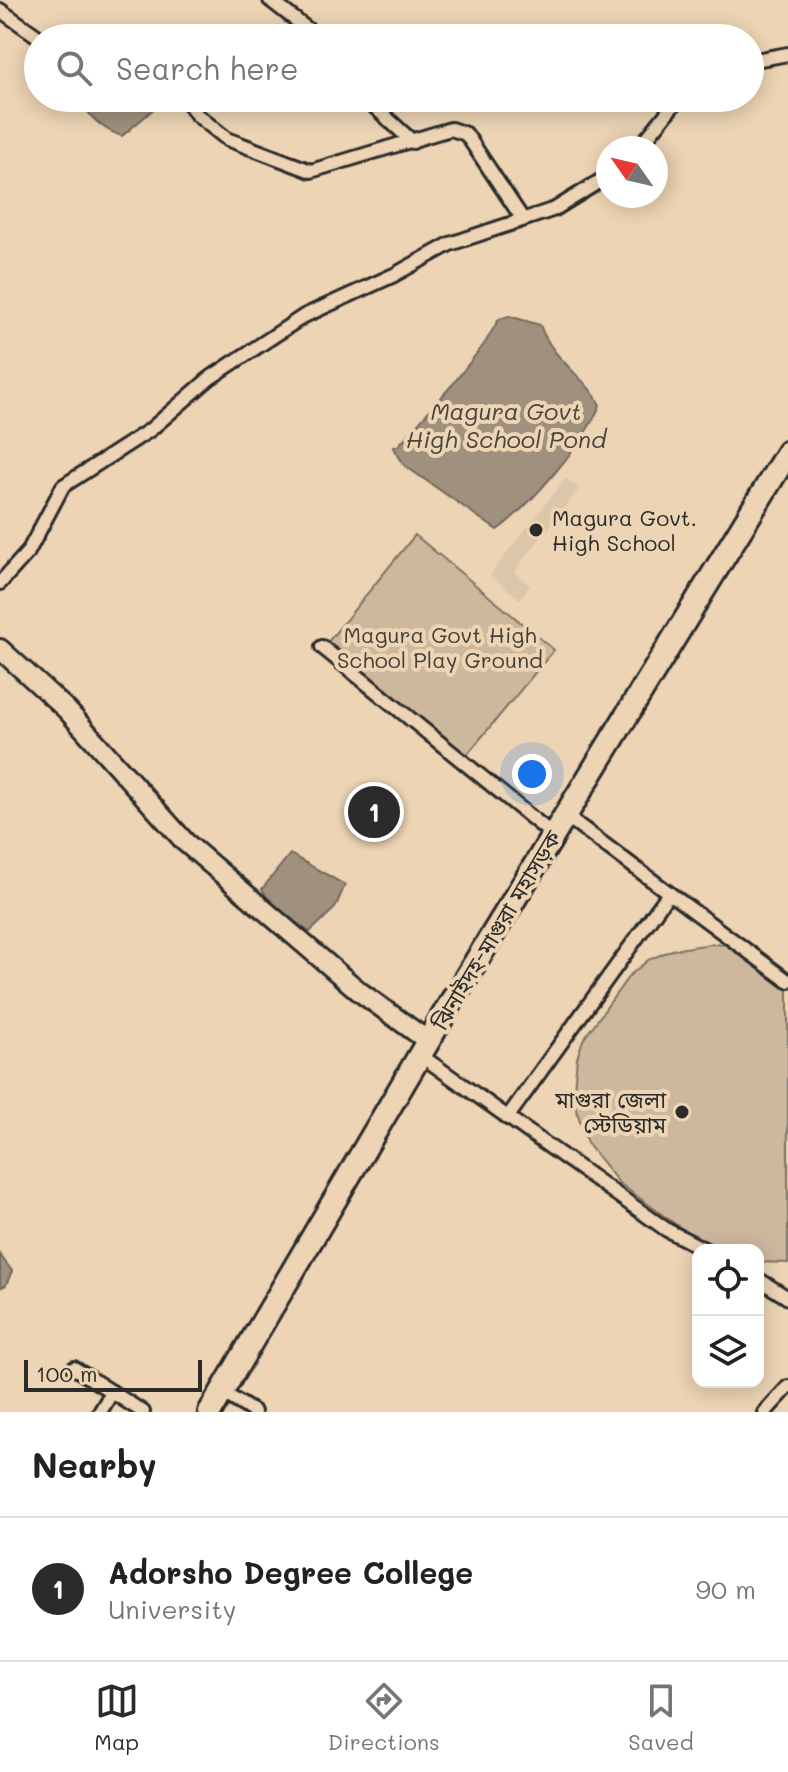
<!DOCTYPE html>
<html lang="en">
<head>
<meta charset="utf-8">
<style>
	body { margin:0; font-family:Mali,"Noto Sans Bengali",sans-serif; background:#f2f2f2; color:#222 }
	.controls { position:absolute; right:24px; bottom:24px; display:grid; overflow:hidden; border-radius:16px; box-shadow:0 4px 20px #0003 }
	.controls button { width:72px; height:72px; display:grid; place-items:center; padding:0; border:0; border-bottom:2px solid #e0e0e0; background:#fff; color:#222; font:40px sans-serif }
	.compass { position:absolute; left:596px; top:136px; width:72px; height:72px; border-radius:50%; background:#fff; box-shadow:0 4px 20px #0003; rotate:304deg }
	.scale { position:absolute; left:24px; bottom:20px; width:178px; box-sizing:border-box; padding-left:8px; border:4px solid #2b2b2b; border-top:0; font-size:22px; line-height:28px; white-space:nowrap; color:#2b2b2b; -webkit-text-stroke:6px #ecd4b4; paint-order:stroke }
	.you { position:absolute; left:532px; top:774px; width:28px; height:28px; margin:-20px; border:6px solid #fff; border-radius:50%; background:#1a73e8; box-shadow:0 0 0 12px #1a73e833 }
	.badge { display:grid; place-items:center; width:52px; height:52px; border-radius:50%; background:#2b2b2b; color:#fff; font-size:26px; font-weight:700 }
	.pin { position:absolute; translate:-50% -50%; border:4px solid #fff; box-shadow:0 2px 8px #0006 }
	.list { margin:0; padding:0; list-style:none }
	h2 { display:flex; justify-content:space-between; align-items:center; height:104px; margin:0; padding:0 32px; font-size:34px }
	h2 small { font-size:26px; font-weight:400; color:#767676 }
	.list li { display:grid; grid-template-columns:52px 1fr auto; gap:24px; align-items:center; box-sizing:border-box; height:144px; padding:0 32px; border-top:2px solid #e0e0e0 }
	.list b { display:block; font-size:30px; white-space:nowrap }
	.list p { margin:0; font-size:26px; white-space:nowrap; color:#767676 }
	.list em { font-size:26px; font-style:normal; color:#767676 }
	.icon { flex:none; width:44px; height:44px; fill:none; stroke:currentColor; stroke-width:2; stroke-linecap:round; stroke-linejoin:round }
	.map { position:relative; flex:none; width:788px; height:1412px; overflow:hidden }
	.search { position:absolute; background:#fff; box-shadow:0 4px 20px #0003; left:24px; right:24px; top:24px; height:88px; display:flex; align-items:center; gap:20px; box-sizing:border-box; padding:0 28px; border-radius:44px; color:#767676; font-size:30px }
	.sheet { height:248px; background:#fff }
	nav { display:flex; justify-content:space-around; align-items:center; box-sizing:border-box; height:112px; border-top:2px solid #e0e0e0; background:#fff; font-size:22px; color:#767676 }
	nav a { display:grid; justify-items:center; gap:4px }
	nav .on { color:#2b2b2b }
	.map>svg:first-child { display:block }
</style>
</head>
<body>
<div class="map">
<svg width="788" height="1412" viewBox="0 0 788 1412">
	<rect width="100%" height="100%" fill="#ecd4b4"/>
	<filter id="ink" filterUnits="userSpaceOnUse"><feTurbulence type="fractalNoise" baseFrequency=".0125" numOctaves="2"/><feDisplacementMap in="SourceGraphic" scale="16" xChannelSelector="R" yChannelSelector="G"/><feConvolveMatrix kernelMatrix="1 2 1 2 8 2 1 2 1" color-interpolation-filters="sRGB"/></filter>
	<g filter="url(#ink)">
		<path fill="#dcc6a9" d="M 566,478 L 579,489 L 514,572 L 530,586 L 520,599 L 490,575 Z"/>
		<g fill="#cdb89e" stroke="#7c7264" stroke-width="2">
			<path d="M 415,535 L 554,650 L 465,757 L 327,643 Z"/>
			<path d="M 711,944 L 734,945 L 788,975 L 788,1263 L 758,1262 L 758,1250 L 716,1250 L 704,1245 L 619,1183 L 587,1143 L 573,1099 L 577,1058 L 583,1040 L 629,976 L 648,960 L 672,950 Z"/>
		</g>
		<g fill="#a0917e" stroke="#71685d" stroke-width="2">
			<path d="M 94,98 L 162,98 L 163,101 L 122,136 C 107,131 93,121 85,107 Z"/>
			<path d="M 509,316 L 540,325 C 554,363 586,376 600,405 C 586,441 528,508 497,530 L 404,465 L 393,446 L 398,446 L 452,385 L 485,343 L 499,319 Z"/>
			<path d="M 290,854 L 345,885 L 335,908 L 310,932 L 273,907 L 262,889 Z"/>
			<path d="M 0,1255 L 12,1271 L 6,1285 L 0,1288 Z"/>
		</g>
		<g fill="none" stroke-linecap="round" stroke-linejoin="round">
			<defs>
				<g id="street">
					<path d="M 270,0 L 319,38"/>
					<path d="M 0,10 L 40,38"/>
					<path d="M 750,61 L 788,54"/>
					<path d="M 185,98 L 197,115 L 227,139 L 311,171 L 440,132 L 451,129 L 466,134 L 522,218"/>
					<path d="M 365,98 L 413,142"/>
					<path d="M 639,148 L 679,98"/>
					<path d="M 0,583 L 28,552 L 63,486 L 150,430 L 210,378 L 304,316 L 394,275 L 450,244 L 555,209 L 608,176"/>
					<path d="M 322,647 L 553,835"/>
					<path d="M 565,815 L 669,893"/>
					<path d="M 420,1055 L 667,1230 L 706,1250"/>
					<path d="M 507,1118 L 669,893 L 788,981"/>
					<path d="M 758,1279 L 788,1298"/>
					<path d="M 74,1368 L 112,1392"/>
					<path d="M 222,1392 L 254,1412"/>
					<path d="M 100,1412 L 112,1392 L 143,1412"/>
					<path d="M 765,1412 L 788,1387"/>
				</g>
				<path id="secondary" d="M 0,649 L 67,710 L 185,842 L 360,992 L 428,1041"/>
				<path id="highway" d="M 210,1412 L 450,1004 L 788,452"/>
			</defs>
			<use href="#street" stroke="#2b2b2b" stroke-width="18"/>
			<use href="#secondary" stroke="#2b2b2b" stroke-width="24"/>
			<use href="#highway" stroke="#2b2b2b" stroke-width="28"/>
			<use href="#street" stroke="#ecd4b4" stroke-width="12"/>
			<use href="#secondary" stroke="#ecd4b4" stroke-width="18"/>
			<use href="#highway" stroke="#ecd4b4" stroke-width="22"/>
		</g>
	</g>
	<g fill="#2b2b2b" stroke="#ecd4b4" stroke-width="3">
		<circle cx="536" cy="530" r="8"/>
		<circle cx="682" cy="1112" r="8"/>
	</g>
	<g text-anchor="middle" dominant-baseline="central" stroke-width="8" stroke-linejoin="round" paint-order="stroke">
		<g font-size="22" fill="#2b2b2b" stroke="#ecd4b4" text-anchor="start">
			<text x="552" y="517">Magura Govt.<tspan x="552" dy="25">High School</tspan></text>
			<text x="666" y="1099" text-anchor="end">মাগুরা জেলা<tspan x="666" dy="25">স্টেডিয়াম</tspan></text>
		</g>
		<g font-size="22" fill="#43403c" stroke="#ecd4b4">
			<text x="440" y="634">Magura Govt High<tspan x="440" dy="25">School Play Ground</tspan></text>
		</g>
		<g font-size="22" fill="#2b2b2b" stroke="#ecd4b4">
			<text transform="translate(496 930) rotate(-59)">ঝিনাইদহ-মাগুরা মহাসড়ক</text>
		</g>
		<g font-size="24" font-style="italic" fill="#484440" stroke="#ecd4b4">
			<text x="506" y="410">Magura Govt<tspan x="506" dy="28">High School Pond</tspan></text>
		</g>
	</g>
</svg>
<div class="controls">
<button><svg class="icon" aria-label="locate" viewBox="0 0 24 24"><circle cx="12" cy="12" r="6"/><path d="M12 2v4M12 18v4M2 12h4M18 12h4"/></svg></button>
<button><svg class="icon" aria-label="layers" viewBox="0 0 24 24"><path d="M12 4l9 5-9 5-9-5zM3 14l9 5 9-5"/></svg></button>
</div>
<svg class="compass" viewBox="-18 -18 36 36"><path d="M0-13l5 13h-10z" fill="#e53935"/><path d="M0 13l5-13h-10z" fill="#767676"/></svg>
<div class="scale">100 m</div>
<div class="you"></div>
<div class="pin badge" style="left:374px;top:812px">1</div>
<div class="search"><svg class="icon" aria-label="search" viewBox="0 0 24 24"><circle cx="10" cy="10" r="6"/><path d="M15 15l6 6"/></svg>Search here</div>
</div>
<section class="sheet">
<h2>Nearby<small></small></h2>
<ul class="list">
<li><span class="badge">1</span><div><b>Adorsho Degree College</b><p>University</p></div><em>90 m</em></li>
</ul>
</section>
<nav>
<a class="on"><svg class="icon" aria-label="map" viewBox="0 0 24 24"><path d="M3 6l6-2 6 2 6-2v14l-6 2-6-2-6 2zM9 4v14M15 6v14"/></svg>Map</a>
<a><svg class="icon" aria-label="directions" viewBox="0 0 24 24"><path d="M12 3l9 9-9 9-9-9zM9 14v-3h6M13 9l2 2-2 2"/></svg>Directions</a>
<a><svg class="icon" aria-label="saved" viewBox="0 0 24 24"><path d="M7 4h10v16l-5-4-5 4z"/></svg>Saved</a>
</nav>
</body>
</html>
